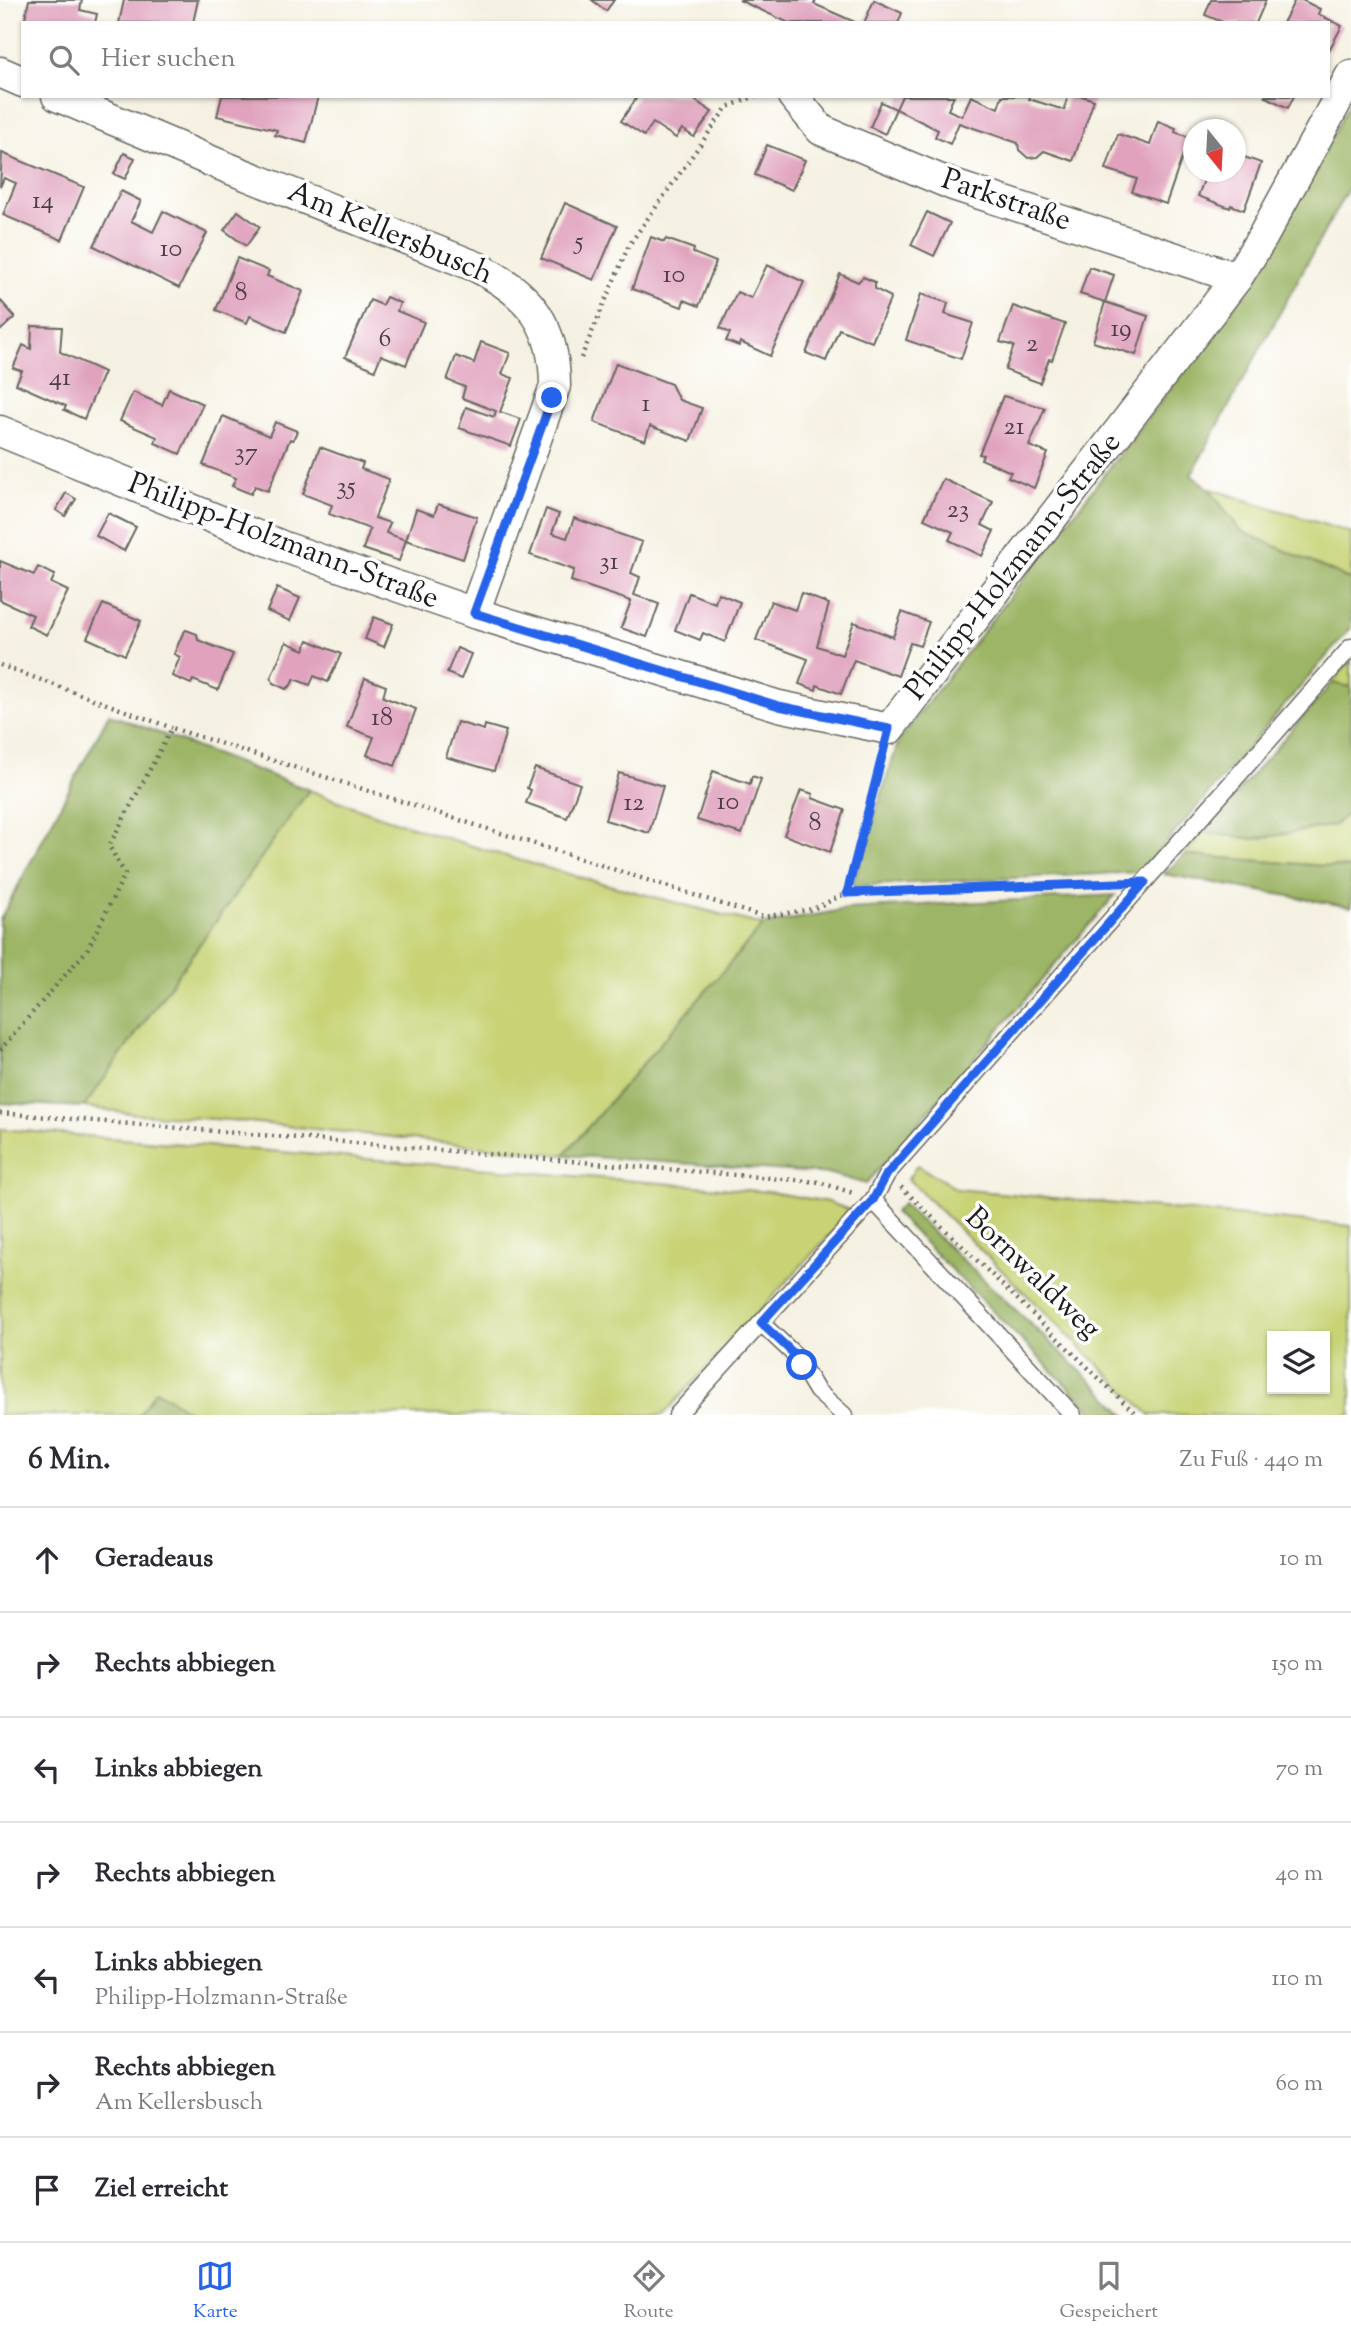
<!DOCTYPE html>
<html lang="de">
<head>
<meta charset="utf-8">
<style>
	body { margin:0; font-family:"Sorts Mill Goudy",serif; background:#f2f2f3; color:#2b2b33 }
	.controls { position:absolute; right:21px; bottom:21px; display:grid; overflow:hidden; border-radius:0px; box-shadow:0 2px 5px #0004 }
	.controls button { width:63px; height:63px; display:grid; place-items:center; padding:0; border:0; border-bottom:2px solid #e1e1e2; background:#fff; color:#2b2b33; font:35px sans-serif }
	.compass { position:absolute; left:1183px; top:119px; width:63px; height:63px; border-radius:50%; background:#fff; box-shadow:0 2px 5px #0004; rotate:162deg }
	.stop { position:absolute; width:21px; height:21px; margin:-16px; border:5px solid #2563eb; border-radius:50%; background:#fff }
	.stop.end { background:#2563eb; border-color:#fff; box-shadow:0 2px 7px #0008 }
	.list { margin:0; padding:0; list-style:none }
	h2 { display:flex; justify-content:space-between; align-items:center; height:91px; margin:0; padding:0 28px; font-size:30px }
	h2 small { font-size:23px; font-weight:400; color:#7c7c81 }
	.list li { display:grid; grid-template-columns:46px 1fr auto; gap:21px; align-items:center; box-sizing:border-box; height:105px; padding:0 28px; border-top:2px solid #e1e1e2 }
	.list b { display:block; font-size:26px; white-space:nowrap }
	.list p { margin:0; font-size:23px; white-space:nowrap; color:#7c7c81 }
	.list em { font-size:23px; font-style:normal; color:#7c7c81 }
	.icon { flex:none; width:38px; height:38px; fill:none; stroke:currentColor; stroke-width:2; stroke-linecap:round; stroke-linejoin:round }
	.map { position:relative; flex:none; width:1351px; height:1415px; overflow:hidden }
	.search { position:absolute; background:#fff; box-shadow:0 2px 5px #0004; left:21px; right:21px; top:21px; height:77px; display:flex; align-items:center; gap:18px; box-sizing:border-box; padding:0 24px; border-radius:0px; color:#7c7c81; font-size:26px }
	.sheet { height:826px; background:#fff }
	nav { display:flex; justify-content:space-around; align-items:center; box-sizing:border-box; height:98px; border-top:2px solid #e1e1e2; background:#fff; font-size:19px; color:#7c7c81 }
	nav a { display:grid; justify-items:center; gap:4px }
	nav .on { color:#2563eb }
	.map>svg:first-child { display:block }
</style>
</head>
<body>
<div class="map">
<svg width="1351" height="1415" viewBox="0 0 1351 1415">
	<rect width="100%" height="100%" fill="#fff"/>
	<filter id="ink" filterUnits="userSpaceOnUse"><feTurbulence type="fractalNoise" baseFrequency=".0143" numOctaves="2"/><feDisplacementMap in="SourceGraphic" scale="14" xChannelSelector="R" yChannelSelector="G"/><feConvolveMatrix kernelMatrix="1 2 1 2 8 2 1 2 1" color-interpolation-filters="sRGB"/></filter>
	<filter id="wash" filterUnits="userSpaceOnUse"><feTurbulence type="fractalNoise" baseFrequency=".00686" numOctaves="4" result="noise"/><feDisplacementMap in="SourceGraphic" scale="28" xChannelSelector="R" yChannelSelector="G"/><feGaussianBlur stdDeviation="1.57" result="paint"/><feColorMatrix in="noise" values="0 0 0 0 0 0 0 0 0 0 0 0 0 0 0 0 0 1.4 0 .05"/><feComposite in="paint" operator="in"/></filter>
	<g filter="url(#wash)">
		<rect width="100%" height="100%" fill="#f5f1e2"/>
		<g fill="#c7d375" stroke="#727848" stroke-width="2" fill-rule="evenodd">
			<path d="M 1208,488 L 1351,533 L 1351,580 L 1241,531 Z"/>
			<path d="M 1351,660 L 1351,687 L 1332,683 Z"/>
			<path d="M 309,790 C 456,847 610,886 763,925 L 564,1155 L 229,1120 L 136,1114 L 84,1107 Z"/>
			<path d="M 1351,809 L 1351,868 L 1184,855 L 1203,832 L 1255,839 L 1334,825 Z"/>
			<path d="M 0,1129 L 770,1192 L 828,1202 L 852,1211 L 663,1415 L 195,1415 L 156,1390 L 139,1415 L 0,1415 Z"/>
			<path d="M 917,1165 L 957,1189 L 1351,1226 L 1351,1415 L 1150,1415 L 908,1179 ZM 1272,1336 L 1325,1336 L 1325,1389 L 1272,1389 Z"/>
		</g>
		<g fill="#9db566" stroke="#5c6841" stroke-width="2">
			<path d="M 1351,100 L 1351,183 L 1191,475 L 1208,488 L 1241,531 L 1351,580 L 1351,628 L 1141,872 L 852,886 L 899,740 L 1259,274 Z"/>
			<path d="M 1332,683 L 1351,687 L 1351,809 L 1335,825 L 1255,839 L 1203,832 Z"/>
			<path d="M 109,714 L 309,790 L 84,1107 L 0,1103 L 0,920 Z"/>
			<path d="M 1184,855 L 1351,868 L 1351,907 L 1164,874 Z"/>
			<path d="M 1115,895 L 866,1184 L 831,1174 L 564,1155 L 763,925 L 847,909 Z"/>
			<path d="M 903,1204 L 1105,1394 L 1125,1415 L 1096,1415 L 894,1212 Z"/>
			<path d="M 156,1390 L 195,1415 L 139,1415 Z"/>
		</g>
		<g id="blocks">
			<g fill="#e0a2bd">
				<path d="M 29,0 L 82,0 L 80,10 L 97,14 L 95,23 L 24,23 Z"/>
				<path d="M 124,0 L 198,0 L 193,23 L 119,23 Z"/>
				<path d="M 592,0 L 614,0 L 606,11 Z"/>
				<path d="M 739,0 L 816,0 L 814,4 L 857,23 L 789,23 Z"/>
				<path d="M 874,0 L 902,13 L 898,23 L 864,23 Z"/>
				<path d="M 1211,0 L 1266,0 L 1256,23 L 1225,23 L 1205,15 Z"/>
				<path d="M 1295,0 L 1302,0 L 1320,9 L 1318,14 L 1342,26 L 1328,52 L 1328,23 L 1283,23 Z"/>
				<path d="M 222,96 L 318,96 L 306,143 L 275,135 L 277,130 L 217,116 Z"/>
				<path d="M 638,96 L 700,96 L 696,101 L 712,112 L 694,137 L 682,129 L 676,138 L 653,123 L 644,136 L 621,121 Z"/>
				<path d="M 902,96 L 954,96 L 948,110 L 962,116 L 971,96 L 998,108 L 1002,96 L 1029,96 L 1029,99 L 1064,110 L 1068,96 L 1082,96 L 1094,100 L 1073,161 L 1044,151 L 1037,157 L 1028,158 L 1019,150 L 1018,143 L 959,123 L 950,144 L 935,137 L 938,130 L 896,109 Z"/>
				<path d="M 1264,96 L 1294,96 L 1288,108 Z"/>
				<path d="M 881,102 L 896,109 L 885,134 L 870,127 Z"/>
				<path d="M 1158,121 L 1176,128 L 1175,132 L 1189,137 L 1166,204 L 1132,192 L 1137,179 L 1106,169 L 1118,134 L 1150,145 Z"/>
				<path d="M 767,145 L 805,160 L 792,190 L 755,175 Z"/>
				<path d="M 2,153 L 84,187 L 62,240 L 3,215 L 16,183 L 4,178 L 0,187 Z"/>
				<path d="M 124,153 L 135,158 L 125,179 L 114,174 Z"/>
				<path d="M 1236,154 L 1261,163 L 1244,210 L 1231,205 L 1230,208 L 1198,196 L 1207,172 L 1236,172 Z"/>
				<path d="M 121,191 L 141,201 L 131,221 L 153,232 L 163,211 L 207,233 L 179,288 L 94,246 Z"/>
				<path d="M 565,203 L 617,226 L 594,280 L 541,258 Z"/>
				<path d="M 238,211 L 260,227 L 246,246 L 224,230 Z"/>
				<path d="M 927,212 L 950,223 L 934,256 L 911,245 Z"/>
				<path d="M 651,237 L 664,242 L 666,239 L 694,249 L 693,253 L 716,262 L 699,306 L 684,300 L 682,307 L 632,289 Z"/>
				<path d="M 237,258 L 269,271 L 267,276 L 303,291 L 286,332 L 250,316 L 247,323 L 216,310 Z"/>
				<path d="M 767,265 L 804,282 L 770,356 L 740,342 L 739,346 L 726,341 L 730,333 L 720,328 L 737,292 L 751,298 Z"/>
				<path d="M 1089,267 L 1114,275 L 1105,302 L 1148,316 L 1136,355 L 1093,342 L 1105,302 L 1080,294 Z"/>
				<path d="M 840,274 L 858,282 L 863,277 L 875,282 L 875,289 L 891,297 L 872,342 L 839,329 L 826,361 L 806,353 Z"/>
				<path d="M 921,294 L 948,303 L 945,314 L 973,323 L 961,359 L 906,340 Z"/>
				<path d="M 386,297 L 400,303 L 397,311 L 424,322 L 406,365 L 381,355 L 375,370 L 345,357 L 370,300 L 382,305 Z"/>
				<path d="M 0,300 L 15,317 L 0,331 Z"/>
				<path d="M 1013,306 L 1065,324 L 1052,360 L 1049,359 L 1040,383 L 1005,370 L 1014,346 L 1000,342 Z"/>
				<path d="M 32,326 L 62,327 L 60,352 L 104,372 L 84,419 L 64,410 L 66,406 L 16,384 L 22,371 L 13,368 L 23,345 L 31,349 Z"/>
				<path d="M 481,342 L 510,353 L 502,374 L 513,378 L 500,412 L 521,419 L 511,446 L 459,428 L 466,407 L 494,417 L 496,411 L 462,398 L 465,387 L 447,380 L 456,356 L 474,363 Z"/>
				<path d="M 616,363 L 671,384 L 679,400 L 702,408 L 690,441 L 650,426 L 645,441 L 594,422 Z"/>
				<path d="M 169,389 L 203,404 L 180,454 L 155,443 L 157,437 L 120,421 L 133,392 L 162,405 Z"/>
				<path d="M 1003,396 L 1045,408 L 1029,446 L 1048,453 L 1034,488 L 1008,477 L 1011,472 L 981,459 L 983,455 L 979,454 Z"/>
				<path d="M 223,416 L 269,436 L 275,422 L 297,431 L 293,440 L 290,439 L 268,491 L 255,486 L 251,494 L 232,486 L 236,478 L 203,465 Z"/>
				<path d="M 320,447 L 363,463 L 361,469 L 389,479 L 375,518 L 390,523 L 386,533 L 406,540 L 399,561 L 363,549 L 370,529 L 329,514 L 332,505 L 303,494 Z"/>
				<path d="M 943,479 L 993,502 L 982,525 L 994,531 L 982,556 L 949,540 L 953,532 L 924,519 Z"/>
				<path d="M 66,493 L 76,499 L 65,516 L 56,510 Z"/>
				<path d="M 438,504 L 477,517 L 463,559 L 406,540 L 416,509 L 434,515 Z"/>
				<path d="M 546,509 L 559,514 L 552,533 L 567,538 L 574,518 L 642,542 L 631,573 L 640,577 L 634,595 L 659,604 L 647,637 L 621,628 L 631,601 L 571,581 L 574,570 L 530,555 Z"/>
				<path d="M 108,513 L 136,527 L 124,551 L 96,536 Z"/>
				<path d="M 0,561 L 34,575 L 38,567 L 55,575 L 51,583 L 68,591 L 47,635 L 28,626 L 33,615 L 0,600 Z"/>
				<path d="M 277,588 L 300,598 L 290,621 L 267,611 Z"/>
				<path d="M 689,593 L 715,603 L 718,593 L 740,602 L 725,642 L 703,633 L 700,640 L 675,630 Z"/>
				<path d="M 801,593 L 829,604 L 817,646 L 842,655 L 854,622 L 893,637 L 902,612 L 929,622 L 920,646 L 910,643 L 898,676 L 854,660 L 841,694 L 817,685 L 816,690 L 799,684 L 808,659 L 756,640 L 771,601 L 795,610 Z"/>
				<path d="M 103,604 L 141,621 L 125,655 L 87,638 Z"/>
				<path d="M 374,617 L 393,624 L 384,647 L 365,639 Z"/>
				<path d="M 186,630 L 197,634 L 198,640 L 233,654 L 218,690 L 193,680 L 191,684 L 172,676 L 180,657 L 174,654 L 183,633 Z"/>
				<path d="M 308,640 L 341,654 L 328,682 L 314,676 L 310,685 L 294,679 L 291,685 L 286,689 L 273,683 L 271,677 L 286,642 L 304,650 Z"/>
				<path d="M 457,648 L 471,654 L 461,679 L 447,673 Z"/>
				<path d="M 365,678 L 386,686 L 383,697 L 416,709 L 395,766 L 367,755 L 374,737 L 347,727 Z"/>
				<path d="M 457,722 L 484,730 L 485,725 L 506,731 L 494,771 L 446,757 Z"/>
				<path d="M 535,768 L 580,784 L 567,818 L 526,803 L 531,790 L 527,788 Z"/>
				<path d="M 713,771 L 750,784 L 752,776 L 761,779 L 742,834 L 697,820 Z"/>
				<path d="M 619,773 L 663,786 L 649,833 L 605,820 Z"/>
				<path d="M 801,790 L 813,794 L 812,798 L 845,810 L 830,852 L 784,835 Z"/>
			</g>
		</g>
	</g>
	<g filter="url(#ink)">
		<use href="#blocks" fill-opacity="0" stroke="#686761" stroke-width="2"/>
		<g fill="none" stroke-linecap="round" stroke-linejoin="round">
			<defs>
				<g id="service">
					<path d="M 873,1200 L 1073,1415"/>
					<path d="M 761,1323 L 796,1356 L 817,1391 L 844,1415"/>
					<path d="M 677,1415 L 873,1200 L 887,1174 L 1351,647"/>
				</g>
				<g id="minor">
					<path d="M 0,72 L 23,82"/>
					<path d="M 57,96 L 218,164 L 477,267 C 530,294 555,325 555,386 L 474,613"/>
					<path d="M 793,96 L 821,130 L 953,185 L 1237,278"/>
					<path d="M 0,431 L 284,547 L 474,613 L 779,706 L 889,729 L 1237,278 L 1262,238 L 1351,75"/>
				</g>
			</defs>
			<use href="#service" stroke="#686761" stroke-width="19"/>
			<use href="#minor" stroke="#686761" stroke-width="33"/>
			<g stroke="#686761" stroke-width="4.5" stroke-dasharray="2 5" stroke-linecap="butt">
				<path d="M 581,358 L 629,245 L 727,107 L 756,96"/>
				<path d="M 0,665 L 172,728"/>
				<path d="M 883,754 L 847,893 L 1114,883"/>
				<path d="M 0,1050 L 87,950 L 125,874 L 109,846 L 172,728 L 763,917 L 813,909 L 847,893"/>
				<path d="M 0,1113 L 819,1182 L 853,1193"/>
				<path d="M 901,1187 L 1137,1415"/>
			</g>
			<use href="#service" stroke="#fff" stroke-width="16"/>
			<use href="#minor" stroke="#fff" stroke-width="30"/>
		</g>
	</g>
	<g fill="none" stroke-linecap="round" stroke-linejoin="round" filter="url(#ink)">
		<path stroke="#2563eb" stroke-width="9" d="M 552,398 L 474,613 L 779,706 L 889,729 L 847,893 L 1145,882 L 887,1174 L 873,1200 L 761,1323 L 791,1351 L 802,1365"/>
	</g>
	<g text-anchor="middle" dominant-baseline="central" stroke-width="7" stroke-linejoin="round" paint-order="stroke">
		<g font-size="26" fill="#4d3e44">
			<text x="43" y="201">14</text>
			<text x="579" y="242">5</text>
			<text x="171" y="249">10</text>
			<text x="674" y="275">10</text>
			<text x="241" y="293">8</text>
			<text x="1121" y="329">19</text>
			<text x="385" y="339">6</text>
			<text x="1032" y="344">2</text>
			<text x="60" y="378">41</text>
			<text x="646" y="404">1</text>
			<text x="1014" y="427">21</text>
			<text x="246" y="453">37</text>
			<text x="346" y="487">35</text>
			<text x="958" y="510">23</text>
			<text x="609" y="562">31</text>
			<text x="382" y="718">18</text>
			<text x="728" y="802">10</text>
			<text x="634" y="803">12</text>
			<text x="815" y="823">8</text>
		</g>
		<g font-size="30" fill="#1c1c1c" stroke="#fff">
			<text transform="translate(1006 201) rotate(19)">Parkstraße</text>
			<text transform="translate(390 234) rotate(23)">Am Kellersbusch</text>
			<text transform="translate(283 542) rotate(21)">Philipp-Holzmann-Straße</text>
			<text transform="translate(1014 567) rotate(-52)">Philipp-Holzmann-Straße</text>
			<text transform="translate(1032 1274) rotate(44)">Bornwaldweg</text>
		</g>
	</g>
</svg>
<div class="controls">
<button><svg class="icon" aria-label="layers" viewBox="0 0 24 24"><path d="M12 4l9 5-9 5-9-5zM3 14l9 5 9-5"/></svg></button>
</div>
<svg class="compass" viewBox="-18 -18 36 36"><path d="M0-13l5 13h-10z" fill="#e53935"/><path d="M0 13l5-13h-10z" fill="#7c7c81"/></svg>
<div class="stop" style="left:802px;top:1365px"></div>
<div class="stop end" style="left:552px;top:398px"></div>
<div class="search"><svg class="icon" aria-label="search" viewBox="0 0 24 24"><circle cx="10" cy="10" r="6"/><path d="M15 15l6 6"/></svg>Hier suchen</div>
</div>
<section class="sheet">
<h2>6 Min.<small>Zu Fuß · 440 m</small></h2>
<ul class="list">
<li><svg class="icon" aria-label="ahead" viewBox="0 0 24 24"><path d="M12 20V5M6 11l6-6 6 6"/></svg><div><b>Geradeaus</b></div><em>10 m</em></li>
<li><svg class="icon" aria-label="right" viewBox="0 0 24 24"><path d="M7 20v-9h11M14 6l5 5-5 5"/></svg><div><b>Rechts abbiegen</b></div><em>150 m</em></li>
<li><svg class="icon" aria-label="left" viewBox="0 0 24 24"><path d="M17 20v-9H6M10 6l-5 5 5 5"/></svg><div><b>Links abbiegen</b></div><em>70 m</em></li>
<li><svg class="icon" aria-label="right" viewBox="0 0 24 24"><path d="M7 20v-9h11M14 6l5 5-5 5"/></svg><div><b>Rechts abbiegen</b></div><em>40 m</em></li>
<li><svg class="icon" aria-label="left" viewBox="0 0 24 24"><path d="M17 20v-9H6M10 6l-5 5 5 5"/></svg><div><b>Links abbiegen</b><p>Philipp-Holzmann-Straße</p></div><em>110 m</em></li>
<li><svg class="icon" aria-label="right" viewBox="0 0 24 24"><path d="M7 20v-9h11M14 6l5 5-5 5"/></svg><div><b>Rechts abbiegen</b><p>Am Kellersbusch</p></div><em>60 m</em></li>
<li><svg class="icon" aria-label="arrive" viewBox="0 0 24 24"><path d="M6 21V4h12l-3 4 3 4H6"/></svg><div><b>Ziel erreicht</b></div></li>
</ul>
</section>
<nav>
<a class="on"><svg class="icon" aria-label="map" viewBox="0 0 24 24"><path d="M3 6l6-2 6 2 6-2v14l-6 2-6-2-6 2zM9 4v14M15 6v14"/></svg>Karte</a>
<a><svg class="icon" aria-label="directions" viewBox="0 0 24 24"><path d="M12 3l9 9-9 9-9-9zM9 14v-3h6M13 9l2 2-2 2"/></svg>Route</a>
<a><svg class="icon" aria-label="saved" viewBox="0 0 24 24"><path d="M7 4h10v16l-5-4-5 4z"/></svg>Gespeichert</a>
</nav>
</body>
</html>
